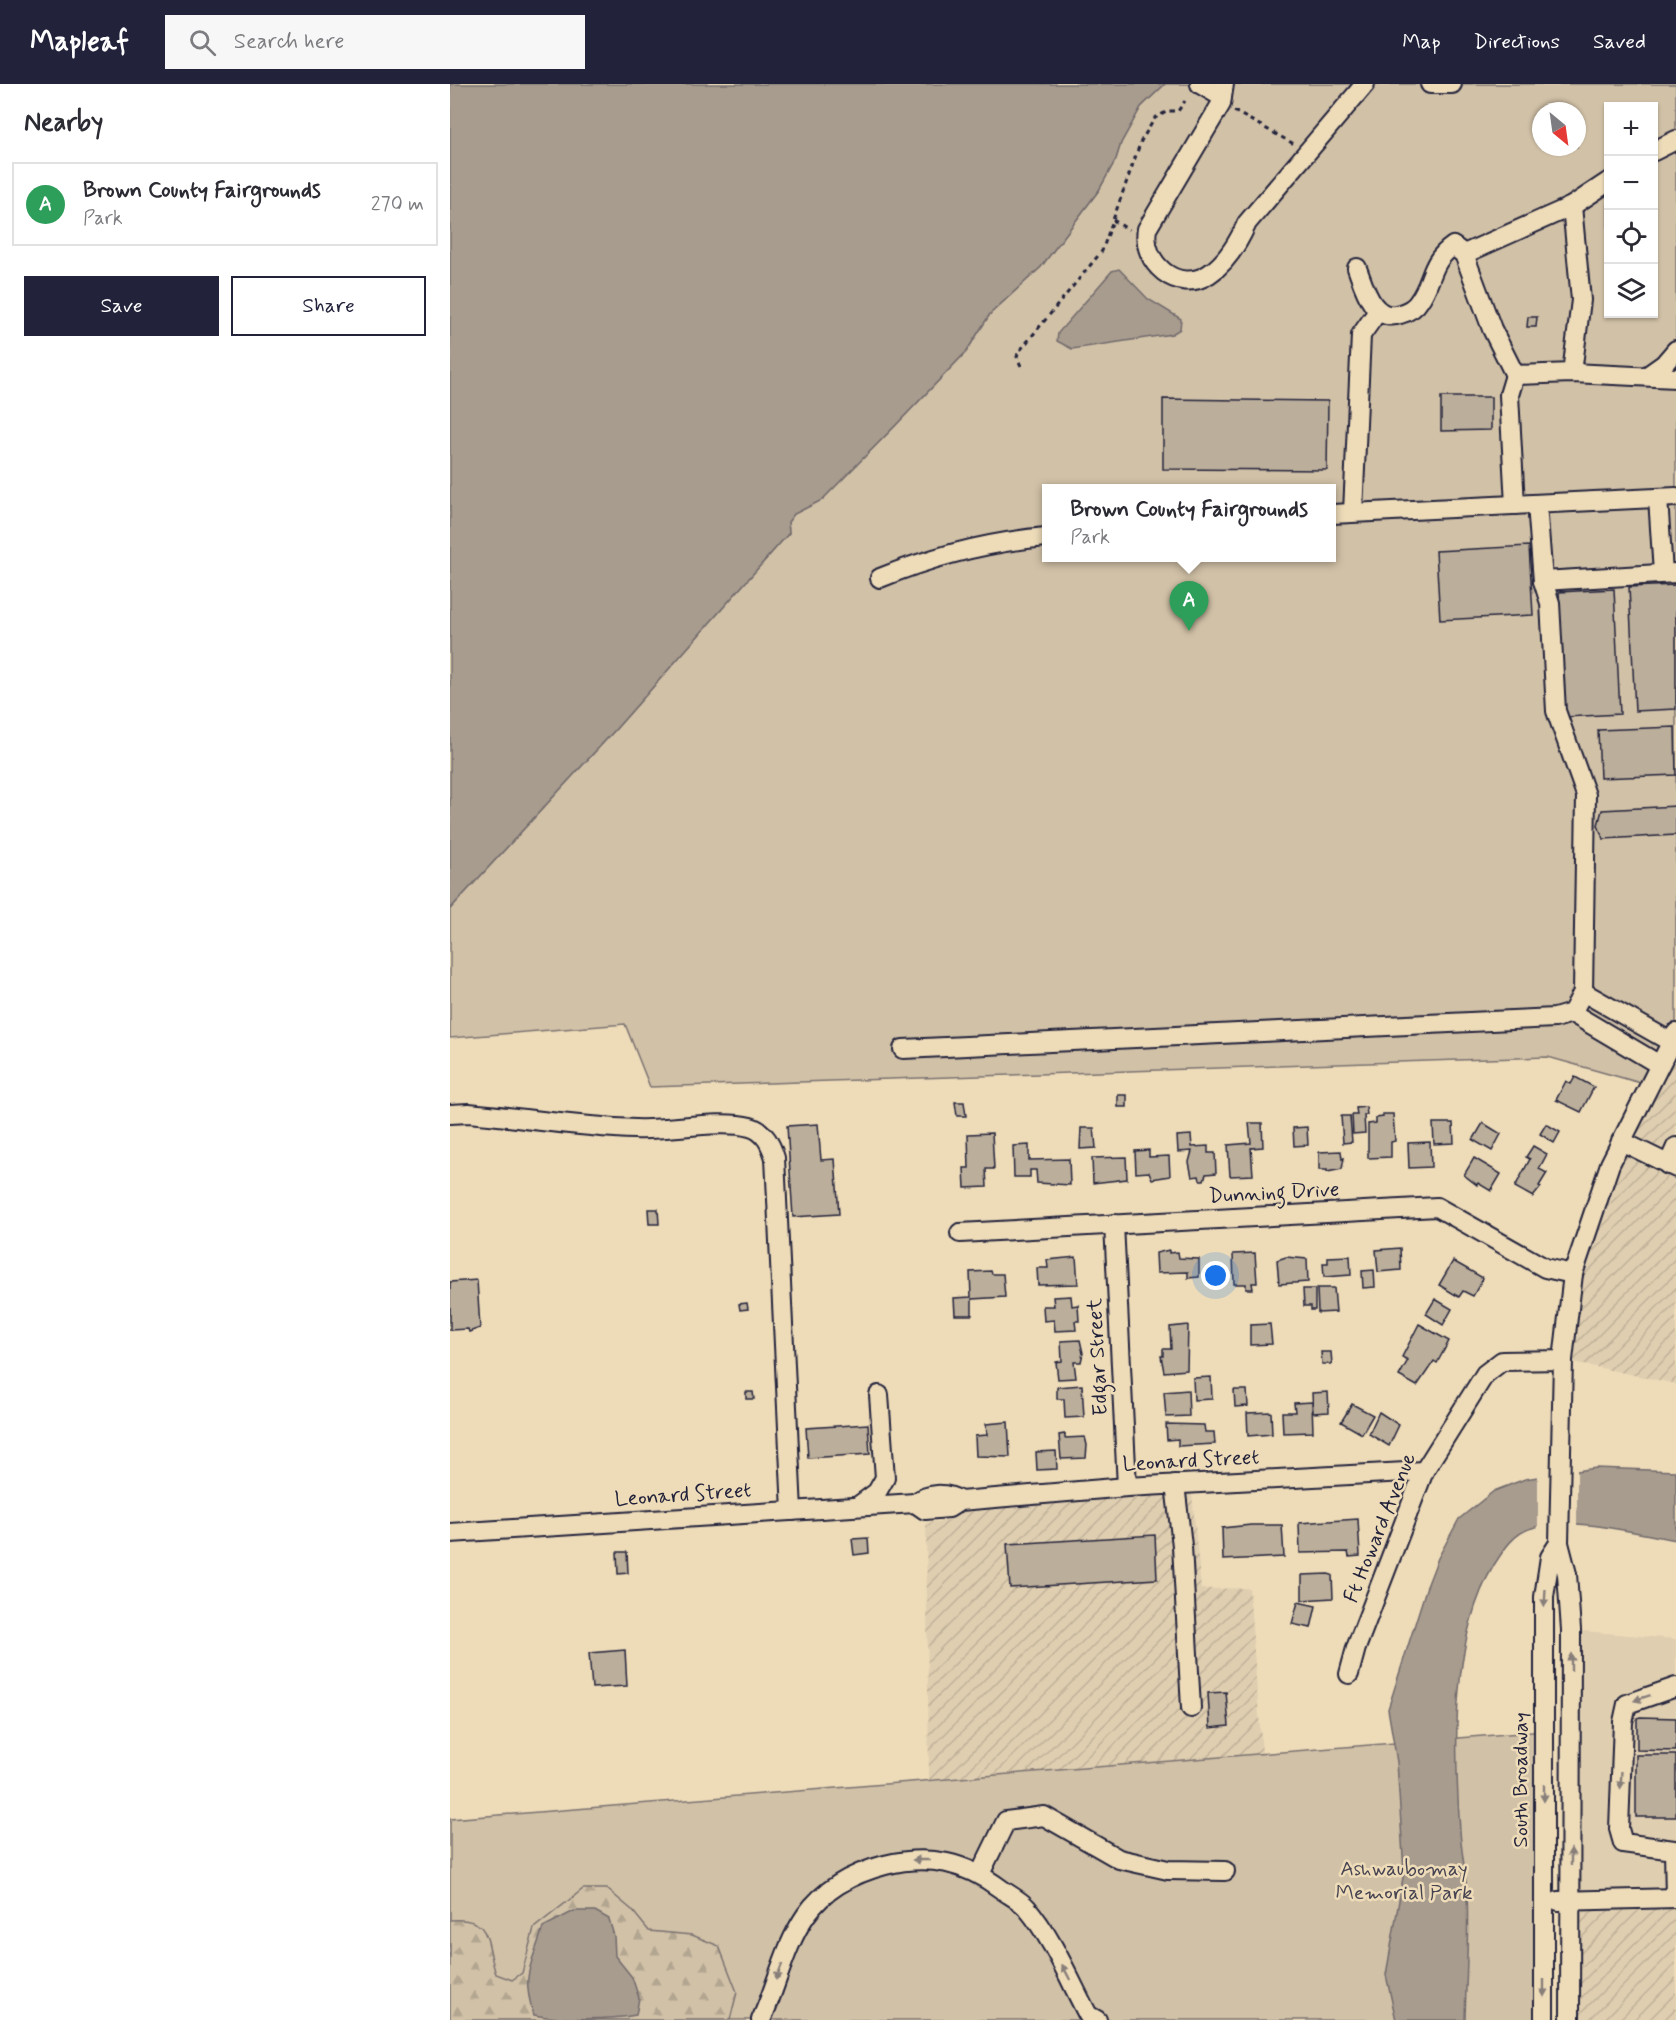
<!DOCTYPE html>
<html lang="en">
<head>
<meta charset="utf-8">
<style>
	body { margin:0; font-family:Mynerve,sans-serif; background:#f7f7f7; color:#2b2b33 }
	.controls { position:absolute; right:18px; top:18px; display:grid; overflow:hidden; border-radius:0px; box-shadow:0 2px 4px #0004 }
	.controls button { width:54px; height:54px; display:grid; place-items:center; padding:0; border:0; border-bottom:2px solid #e1e1e2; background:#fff; color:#2b2b33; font:30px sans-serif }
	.compass { position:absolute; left:1082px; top:18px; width:54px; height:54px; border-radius:50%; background:#fff; box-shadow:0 2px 4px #0004; rotate:151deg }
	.you { position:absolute; left:766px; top:1192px; width:21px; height:21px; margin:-15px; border:4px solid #fff; border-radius:50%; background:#1a73e8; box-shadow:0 0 0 9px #1a73e833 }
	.badge { display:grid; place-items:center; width:39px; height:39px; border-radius:50%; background:#22223b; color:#fff; font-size:20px; font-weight:700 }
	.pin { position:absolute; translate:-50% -50px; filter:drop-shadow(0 2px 3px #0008) }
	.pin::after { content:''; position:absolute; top:32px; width:21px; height:18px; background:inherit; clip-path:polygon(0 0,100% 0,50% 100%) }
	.popup { position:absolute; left:592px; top:400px; width:294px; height:78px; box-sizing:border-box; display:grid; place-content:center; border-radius:0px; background:#fff; filter:drop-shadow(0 2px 4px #0005); font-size:20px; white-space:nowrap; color:#7c7c81 }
	.popup b { font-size:22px; color:#2b2b33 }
	.popup::after { content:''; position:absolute; left:50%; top:100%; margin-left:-12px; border:12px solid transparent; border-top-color:#fff }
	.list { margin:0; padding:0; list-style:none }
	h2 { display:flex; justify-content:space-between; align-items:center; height:78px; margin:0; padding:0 24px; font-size:26px }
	h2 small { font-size:20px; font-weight:400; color:#7c7c81 }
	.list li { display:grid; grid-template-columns:39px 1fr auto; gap:18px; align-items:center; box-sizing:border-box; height:84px; margin:0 12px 12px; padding:0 12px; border:2px solid #e1e1e2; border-radius:0px }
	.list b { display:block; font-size:22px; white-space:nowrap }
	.list p { margin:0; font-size:20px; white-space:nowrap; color:#7c7c81 }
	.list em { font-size:20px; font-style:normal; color:#7c7c81 }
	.actions { display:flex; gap:12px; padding:18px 24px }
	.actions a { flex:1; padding:14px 0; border:2px solid #22223b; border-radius:0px; text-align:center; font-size:21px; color:#22223b }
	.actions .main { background:#22223b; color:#fff }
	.icon { flex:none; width:33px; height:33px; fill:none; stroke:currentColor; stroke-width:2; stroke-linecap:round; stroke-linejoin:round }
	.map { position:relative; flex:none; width:1226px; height:1936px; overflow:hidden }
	header { display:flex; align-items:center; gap:36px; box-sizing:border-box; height:84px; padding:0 30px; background:#22223b; color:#fff }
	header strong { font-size:28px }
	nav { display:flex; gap:33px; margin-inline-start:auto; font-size:21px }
	.search { width:420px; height:54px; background:#f7f7f7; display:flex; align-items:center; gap:15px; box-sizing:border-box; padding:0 21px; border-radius:0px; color:#7c7c81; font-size:22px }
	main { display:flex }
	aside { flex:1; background:#fff }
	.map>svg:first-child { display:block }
</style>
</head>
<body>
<header>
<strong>Mapleaf</strong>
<div class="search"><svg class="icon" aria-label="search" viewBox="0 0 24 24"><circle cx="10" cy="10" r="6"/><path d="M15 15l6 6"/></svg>Search here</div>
<nav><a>Map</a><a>Directions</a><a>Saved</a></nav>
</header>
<main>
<aside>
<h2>Nearby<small></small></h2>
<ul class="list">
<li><span class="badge" style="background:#2e9e5b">A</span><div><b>Brown County Fairgrounds</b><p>Park</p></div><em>270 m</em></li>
</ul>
<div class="actions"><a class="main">Save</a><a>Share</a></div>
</aside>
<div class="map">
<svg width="1226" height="1936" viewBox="0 0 1226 1936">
	<defs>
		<pattern id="industrial-furrows" width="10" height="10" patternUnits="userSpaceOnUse" patternTransform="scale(1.5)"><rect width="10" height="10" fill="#dfceb0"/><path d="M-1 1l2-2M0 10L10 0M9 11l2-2" fill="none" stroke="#bfb198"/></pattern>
		<pattern id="forest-firs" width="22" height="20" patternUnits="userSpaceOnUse" patternTransform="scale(1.5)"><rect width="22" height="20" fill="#d1c1a7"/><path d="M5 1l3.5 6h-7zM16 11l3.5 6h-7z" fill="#b3a691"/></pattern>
	</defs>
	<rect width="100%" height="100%" fill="#eedcb9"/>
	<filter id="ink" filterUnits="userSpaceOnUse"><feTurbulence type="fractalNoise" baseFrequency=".0167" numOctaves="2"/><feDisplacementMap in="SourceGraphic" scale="12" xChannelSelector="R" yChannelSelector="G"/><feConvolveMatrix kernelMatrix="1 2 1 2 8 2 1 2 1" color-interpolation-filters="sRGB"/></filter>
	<g filter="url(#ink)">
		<path fill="#dfceb0" d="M 1121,1546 L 1226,1555 L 1226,1814 L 1121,1817 Z"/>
		<g fill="url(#industrial-furrows)">
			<path d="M 1226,949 L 1226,1300 L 1113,1276 L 1123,1190 L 1160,1080 Z"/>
			<path d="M 741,1399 L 751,1505 L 799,1504 L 812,1669 L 479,1696 L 476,1439 L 500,1436 L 502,1414 Z"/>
			<path d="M 1226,1814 L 1226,1936 L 1121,1936 L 1121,1817 Z"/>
		</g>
		<g fill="#d1c1a7" stroke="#7a7271" stroke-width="1.5" fill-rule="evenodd">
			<path d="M 715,0 L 1226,0 L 1226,949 L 1198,1001 L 1098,973 L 200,1003 L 175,940 L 0,954 L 0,825 L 165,646 L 339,449 L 338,438 L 344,430 L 372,416 L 445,342 L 516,268 L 540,230 L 591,183 L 649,106 L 666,75 L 671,59 L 691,23 ZM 1158,22 L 1204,22 L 1204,230 L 1158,230 ZM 1091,27 L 1127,27 L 1127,63 L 1091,63 ZM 596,404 L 882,404 L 882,474 L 596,474 Z"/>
			<path d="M 1094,1647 L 1094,1936 L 0,1936 L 0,1735 Z"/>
		</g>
		<path fill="url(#forest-firs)" stroke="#7a7271" stroke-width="1.5" d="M 133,1805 L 157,1805 L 182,1826 L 199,1847 L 242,1851 L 269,1862 L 287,1908 L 280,1936 L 0,1936 L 0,1836 C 44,1832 35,1859 46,1890 L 62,1896 L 72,1889 L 84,1844 Z"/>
		<g fill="#a89c8e" stroke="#726b6d" stroke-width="1.5">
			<path d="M 0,0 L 715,0 L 691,23 L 671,59 L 666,75 L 649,106 L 591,183 L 540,230 L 516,268 L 445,342 L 372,416 L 344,430 L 338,438 L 339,449 L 165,646 L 0,825 Z"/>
			<path d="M 669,185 L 698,215 L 731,235 L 730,245 L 722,250 L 622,265 L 607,257 L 608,249 L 662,187 Z"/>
			<path d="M 1146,1384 L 1226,1387 L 1226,1456 C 1184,1449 1124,1432 1082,1444 C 1064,1449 1054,1465 1044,1481 C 1001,1552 1004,1665 1010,1746 C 1011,1767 1016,1788 1017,1809 C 1019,1851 1016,1894 1015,1936 L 946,1936 L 936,1891 L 954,1788 L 947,1678 L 938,1625 L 976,1505 L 988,1474 L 1009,1435 L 1044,1407 L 1075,1395 Z"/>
			<path d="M 124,1827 L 145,1827 L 159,1835 L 164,1852 L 165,1872 L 182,1893 L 189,1914 L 186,1931 C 160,1936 109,1936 84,1931 C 70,1891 82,1881 93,1843 Z"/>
		</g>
		<path fill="#eedcb9" d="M 1127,1384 L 1127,1444 L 1088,1446 L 1088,1390 Z"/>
		<g fill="#bbae9a" stroke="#22223b" stroke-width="1.5">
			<path d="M 1078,233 L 1087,233 L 1086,243 L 1077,243 Z"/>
			<path d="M 991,313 L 1041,313 L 1041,346 L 991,347 Z"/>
			<path d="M 713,315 L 878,317 L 877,386 L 713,385 Z"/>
			<path d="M 1079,462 L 1083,531 L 990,536 L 986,467 Z"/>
			<path d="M 1226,501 L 1226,625 L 1185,627 L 1179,503 Z"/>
			<path d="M 1164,505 L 1170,630 L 1115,633 L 1109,508 Z"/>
			<path d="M 1225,643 L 1226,691 L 1150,694 L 1148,646 Z"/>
			<path d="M 1226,722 L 1226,751 L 1153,755 L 1148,741 L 1152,726 Z"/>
			<path d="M 1125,993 L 1144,1003 L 1131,1028 L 1106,1016 L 1116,997 L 1121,1000 Z"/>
			<rect x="668" y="1011" width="9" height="12"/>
			<path d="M 505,1018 L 514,1018 L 516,1032 L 507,1032 Z"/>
			<path d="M 916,1023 L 917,1031 L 914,1031 L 915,1049 L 903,1050 L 902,1031 L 907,1031 L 906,1024 Z"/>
			<path d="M 933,1030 L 943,1030 L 945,1057 L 941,1058 L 941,1073 L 918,1074 L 918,1040 L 926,1039 L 926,1034 L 933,1033 Z"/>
			<path d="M 891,1032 L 900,1032 L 902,1058 L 893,1059 Z"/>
			<path d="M 799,1039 L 812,1039 L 813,1063 L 801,1064 L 803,1091 L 780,1092 L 778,1061 L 801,1059 Z"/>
			<path d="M 983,1039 L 1003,1039 L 1004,1059 L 984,1060 Z"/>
			<path d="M 1033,1039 L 1051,1050 L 1042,1067 L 1023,1056 Z"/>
			<path d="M 368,1040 L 371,1076 L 385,1075 L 389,1130 L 343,1133 L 337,1042 Z"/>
			<path d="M 1096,1040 L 1110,1048 L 1104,1059 L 1090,1050 Z"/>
			<path d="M 857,1043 L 858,1061 L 844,1062 L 843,1044 Z"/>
			<path d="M 631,1044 L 644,1044 L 646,1064 L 630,1065 Z"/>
			<path d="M 542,1049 L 544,1085 L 536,1085 L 537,1103 L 515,1104 L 514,1084 L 519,1084 L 518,1050 Z"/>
			<path d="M 741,1051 L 742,1063 L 758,1062 L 758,1069 L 765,1069 L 766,1089 L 756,1090 L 754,1096 L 750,1096 L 749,1092 L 742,1093 L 739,1078 L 742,1067 L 728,1068 L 727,1052 Z"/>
			<path d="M 980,1058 L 981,1083 L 959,1084 L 958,1059 Z"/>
			<path d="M 579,1061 L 579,1076 L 619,1075 L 620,1101 L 587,1099 L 586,1086 L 580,1086 L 580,1093 L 564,1093 L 563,1062 Z"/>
			<path d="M 1083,1062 L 1097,1070 L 1089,1085 L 1097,1089 L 1089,1102 L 1091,1103 L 1083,1113 L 1065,1103 L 1080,1075 L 1076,1073 Z"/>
			<path d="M 699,1066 L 699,1073 L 719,1072 L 720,1092 L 702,1095 L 699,1088 L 686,1089 L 685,1067 Z"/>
			<path d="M 891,1067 L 892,1075 L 894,1074 L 892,1085 L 877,1088 L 877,1086 L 869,1086 L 869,1068 Z"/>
			<path d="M 676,1073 L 677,1095 L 643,1099 L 642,1074 Z"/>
			<path d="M 1024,1074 L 1051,1090 L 1041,1107 L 1028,1099 L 1027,1101 L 1014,1091 Z"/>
			<path d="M 198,1125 L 208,1125 L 209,1140 L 199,1140 Z"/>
			<path d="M 950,1164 L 951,1186 L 928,1188 L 926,1166 Z"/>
			<path d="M 719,1166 L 719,1169 L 728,1168 L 729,1174 L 749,1175 L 749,1193 L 738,1194 L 738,1188 L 707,1189 L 706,1169 Z"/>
			<path d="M 805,1169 L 807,1199 L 802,1199 L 803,1205 L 796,1205 L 796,1200 L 784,1200 L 783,1170 Z"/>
			<path d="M 900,1172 L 901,1191 L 874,1193 L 873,1179 L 878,1179 L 878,1173 Z"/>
			<path d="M 626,1173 L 628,1200 L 588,1201 L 587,1184 L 598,1184 L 597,1176 Z"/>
			<path d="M 836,1173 L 857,1175 L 858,1198 L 829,1200 L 827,1176 Z"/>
			<path d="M 1003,1177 L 1033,1194 L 1023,1212 L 1013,1207 L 1009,1213 L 989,1201 Z"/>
			<path d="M 924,1186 L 925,1203 L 913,1204 L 912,1187 Z"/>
			<path d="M 541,1187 L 542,1190 L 553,1190 L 555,1213 L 522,1215 L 522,1231 L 505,1231 L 504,1214 L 521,1213 L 520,1188 Z"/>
			<path d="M 27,1196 L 30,1244 L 19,1248 L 18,1245 L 0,1246 L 0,1198 Z"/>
			<path d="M 867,1204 L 884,1204 L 886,1228 L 868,1229 Z"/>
			<path d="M 853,1205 L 865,1205 L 865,1226 L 861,1226 L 861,1222 L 854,1222 Z"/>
			<path d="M 621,1212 L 622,1222 L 628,1221 L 629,1237 L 625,1237 L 626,1246 L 605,1247 L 604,1236 L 594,1237 L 593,1222 L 604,1222 L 603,1213 Z"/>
			<path d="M 985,1215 L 1002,1225 L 993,1241 L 976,1230 Z"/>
			<path d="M 297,1219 L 298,1225 L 290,1226 L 289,1220 Z"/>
			<path d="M 820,1240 L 822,1260 L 800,1261 L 800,1241 Z"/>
			<path d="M 969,1240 L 999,1257 L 987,1279 L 984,1277 L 967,1302 L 949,1292 L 958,1276 L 952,1273 Z"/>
			<path d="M 738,1241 L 737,1286 L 714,1288 L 711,1272 L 713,1272 L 713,1265 L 721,1265 L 720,1243 Z"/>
			<path d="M 630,1256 L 633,1269 L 631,1278 L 624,1278 L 626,1294 L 608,1295 L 606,1278 L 612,1277 L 611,1257 Z"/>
			<path d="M 871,1268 L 881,1268 L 882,1280 L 872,1280 Z"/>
			<path d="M 761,1293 L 762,1315 L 744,1316 L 743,1294 Z"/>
			<path d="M 632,1301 L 634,1333 L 615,1334 L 614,1315 L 607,1315 L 607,1303 Z"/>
			<path d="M 738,1306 L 739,1332 L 716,1333 L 714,1308 Z"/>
			<path d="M 784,1306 L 797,1306 L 798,1322 L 785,1323 Z"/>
			<path d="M 296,1308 L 303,1308 L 304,1315 L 296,1315 Z"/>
			<path d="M 878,1308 L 879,1328 L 863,1329 L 862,1309 Z"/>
			<path d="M 862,1318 L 863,1348 L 833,1349 L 832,1328 L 845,1328 L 844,1319 Z"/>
			<path d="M 902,1320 L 923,1331 L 912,1350 L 891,1338 Z"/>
			<path d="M 821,1328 L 822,1350 L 798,1352 L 797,1329 Z"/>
			<path d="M 929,1328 L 949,1341 L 939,1362 L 919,1350 Z"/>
			<path d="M 558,1338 L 560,1373 L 526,1372 L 525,1352 L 537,1351 L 536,1340 Z"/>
			<path d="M 418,1340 L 420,1370 L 358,1374 L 356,1344 Z"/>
			<path d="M 716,1340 L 754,1341 L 755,1348 L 764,1348 L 765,1360 L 728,1362 L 728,1355 L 717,1356 Z"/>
			<path d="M 615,1350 L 615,1354 L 635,1353 L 637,1361 L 636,1374 L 611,1375 L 609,1351 Z"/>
			<path d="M 606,1367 L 607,1385 L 587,1386 L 586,1368 Z"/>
			<path d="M 908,1435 L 910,1472 L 899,1473 L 898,1468 L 850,1469 L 849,1439 Z"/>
			<path d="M 801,1441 L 832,1441 L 834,1473 L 773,1476 L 772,1444 Z"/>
			<path d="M 705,1451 L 707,1495 L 560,1504 L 557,1460 Z"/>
			<path d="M 418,1454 L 419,1469 L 404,1471 L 402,1455 Z"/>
			<path d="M 167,1468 L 177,1468 L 178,1489 L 168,1490 Z"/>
			<path d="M 878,1490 L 882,1491 L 883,1514 L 852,1516 L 852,1491 Z"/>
			<path d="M 848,1518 L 866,1522 L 861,1544 L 842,1540 Z"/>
			<path d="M 175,1566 L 177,1602 L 142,1604 L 139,1569 Z"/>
			<path d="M 776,1608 L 779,1642 L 760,1644 L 758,1609 Z"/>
			<path d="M 1190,1633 L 1226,1634 L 1226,1667 L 1187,1666 L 1187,1634 Z"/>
			<rect x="1186" y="1671" width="40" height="62"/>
		</g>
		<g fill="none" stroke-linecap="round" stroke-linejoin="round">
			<defs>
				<g id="minor">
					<path d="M 750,0 L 772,13"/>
					<path d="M 774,0 L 771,20 L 697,145 C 691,178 727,211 759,190 C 776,179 789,157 797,139 L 915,0"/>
					<path d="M 980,0 L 1002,0"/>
					<path d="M 1204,67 L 1226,56"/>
					<path d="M 1014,170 L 1042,245 L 1065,291 L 1122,289 L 1226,294"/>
					<path d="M 907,184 C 914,203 923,239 950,230 C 957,228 965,224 969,217 C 984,196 979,179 1003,162 L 1014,170 L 1122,122 L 1158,98"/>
					<path d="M 1122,289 L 1131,216 L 1122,122"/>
					<path d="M 1065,291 L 1059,311 L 1065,421"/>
					<path d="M 1197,292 L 1214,280 L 1226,266"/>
					<path d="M 1208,414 L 1213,489"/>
					<path d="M 903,428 L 911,251 L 928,227"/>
					<path d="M 882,430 L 1226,413"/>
					<path d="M 430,494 C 484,472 538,458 596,453"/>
					<path d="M 1093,497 L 1226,489"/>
					<path d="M 1133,908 L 1221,958"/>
					<path d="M 1122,929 L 1208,980"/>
					<path d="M 453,965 L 1105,934 L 1122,929 L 1133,908 L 1136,711 L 1106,627 L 1100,519 L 1093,497 L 1087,420"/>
					<path d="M 0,1030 L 19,1029 C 74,1034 130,1043 185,1045 C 218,1047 269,1035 300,1043 C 315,1047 321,1061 325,1074 L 342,1427"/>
					<path d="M 1171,1057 L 1226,1084"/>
					<path d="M 1218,1081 L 1226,1063"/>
					<path d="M 664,1140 L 677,1403"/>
					<path d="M 510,1149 L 987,1123 L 1095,1184 L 1123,1190"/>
					<path d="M 1113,1276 L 1109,1459 L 1117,1490 L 1121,1546 L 1120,1936"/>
					<path d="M 725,1400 L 732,1462 L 741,1624"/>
					<path d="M 510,1417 C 496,1408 478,1409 465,1419 L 475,1426 L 499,1424 L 510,1417 L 677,1403 L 974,1387"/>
					<path d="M 408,1422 L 427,1408 L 435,1394 L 429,1311"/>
					<path d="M 0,1449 L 465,1419"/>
					<path d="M 899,1590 L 906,1564 L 974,1387 L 1035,1290 L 1052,1277 L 1113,1276 L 1123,1190 L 1160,1080 L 1226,949"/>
					<path d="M 530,1790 L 556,1737 L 594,1732 L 669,1775 L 718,1786 L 775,1787"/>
					<path d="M 1225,1814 L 1224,1766 L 1173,1759 L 1169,1745 L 1173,1638 L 1177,1620 L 1226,1603"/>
					<path d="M 1108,1817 L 1226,1814"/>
					<path d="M 311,1936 C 327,1902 334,1863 356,1831 C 375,1804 404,1789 435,1781 C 479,1770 515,1778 551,1805 C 559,1811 570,1816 577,1824 C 603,1855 619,1895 638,1931 L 647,1936"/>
					<path d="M 1094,1936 L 1094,1513 L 1100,1473 L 1109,1459"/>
				</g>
			</defs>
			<use href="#minor" stroke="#22223b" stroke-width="22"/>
			<g stroke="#22223b" stroke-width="3" stroke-dasharray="4.5 4.5" stroke-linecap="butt">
				<path d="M 784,27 L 844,60"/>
				<path d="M 663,136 L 679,146"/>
				<path d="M 571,282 L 567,273 L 568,269 L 652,167 L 691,57 L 705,34 L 718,27 L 728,27 L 735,17"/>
			</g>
			<use href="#minor" stroke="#eedcb9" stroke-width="18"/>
		</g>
		<defs><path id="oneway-solid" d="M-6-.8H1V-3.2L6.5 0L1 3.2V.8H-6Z" transform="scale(1.5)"/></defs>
		<g fill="#887f7a">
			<use href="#oneway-solid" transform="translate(1095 1514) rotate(93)"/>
			<use href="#oneway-solid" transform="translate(1121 1578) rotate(-90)"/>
			<use href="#oneway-solid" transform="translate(1192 1614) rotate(161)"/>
			<use href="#oneway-solid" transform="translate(1171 1696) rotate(93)"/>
			<use href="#oneway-solid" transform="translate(1094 1709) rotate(90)"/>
			<use href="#oneway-solid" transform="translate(1121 1773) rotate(-90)"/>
			<use href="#oneway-solid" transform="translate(471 1776) rotate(-180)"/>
			<use href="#oneway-solid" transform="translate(329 1888) rotate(111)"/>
			<use href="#oneway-solid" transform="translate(616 1888) rotate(-118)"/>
			<use href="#oneway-solid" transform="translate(1094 1904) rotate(90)"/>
		</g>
	</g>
	<g text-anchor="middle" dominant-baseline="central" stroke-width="5" stroke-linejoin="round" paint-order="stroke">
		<g font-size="21" fill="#22223b" stroke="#eedcb9">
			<text transform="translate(824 1109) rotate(-3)">Dunning Drive</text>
			<text transform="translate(648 1273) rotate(-93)">Edgar Street</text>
			<text transform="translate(741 1377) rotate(-3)">Leonard Street</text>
			<text transform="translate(233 1411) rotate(-4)">Leonard Street</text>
			<text transform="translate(930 1444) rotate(-68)">Ft Howard Avenue</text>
			<text transform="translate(1071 1696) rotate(-90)">South Broadway</text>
		</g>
		<g font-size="21" fill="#454251" stroke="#eedcb9">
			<text x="954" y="1785">Ashwaubomay<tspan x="954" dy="24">Memorial Park</tspan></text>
		</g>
	</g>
</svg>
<div class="controls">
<button>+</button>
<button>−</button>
<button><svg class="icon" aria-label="locate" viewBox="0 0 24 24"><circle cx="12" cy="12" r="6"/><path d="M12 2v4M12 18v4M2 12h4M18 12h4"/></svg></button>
<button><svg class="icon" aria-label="layers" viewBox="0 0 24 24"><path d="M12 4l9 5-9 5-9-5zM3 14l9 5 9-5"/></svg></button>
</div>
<svg class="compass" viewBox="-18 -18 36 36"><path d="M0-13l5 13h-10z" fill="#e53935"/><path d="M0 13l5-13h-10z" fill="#7c7c81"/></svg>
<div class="you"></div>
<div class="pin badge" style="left:739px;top:547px;background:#2e9e5b">A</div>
<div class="popup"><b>Brown County Fairgrounds</b>Park</div>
</div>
</main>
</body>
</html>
